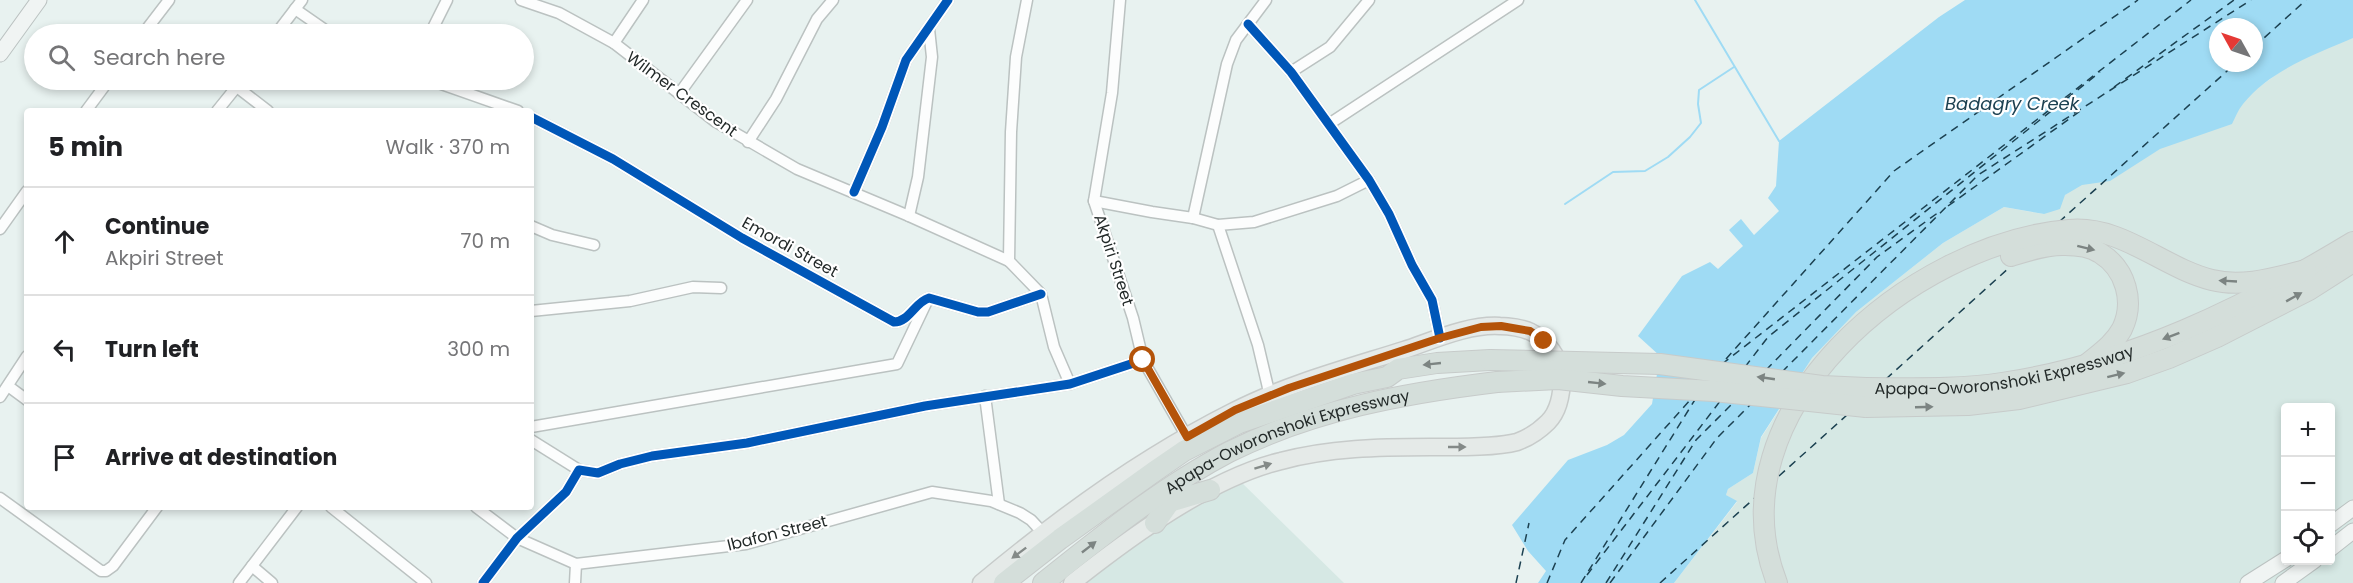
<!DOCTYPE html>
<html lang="en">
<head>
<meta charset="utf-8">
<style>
	body { margin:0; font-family:Poppins,sans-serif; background:#f6f6f6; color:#202124 }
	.controls { position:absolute; right:18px; bottom:18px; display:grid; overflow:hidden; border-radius:6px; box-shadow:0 3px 9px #0003 }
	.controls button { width:54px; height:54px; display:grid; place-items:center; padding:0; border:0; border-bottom:2px solid #e0e0e0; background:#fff; color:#202124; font:30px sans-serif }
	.compass { position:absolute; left:2209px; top:18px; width:54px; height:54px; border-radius:50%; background:#fff; box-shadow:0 3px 9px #0003; rotate:310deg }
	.stop { position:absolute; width:18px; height:18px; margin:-14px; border:4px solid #b45309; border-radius:50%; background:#fff }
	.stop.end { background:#b45309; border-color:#fff; box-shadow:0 2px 6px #0008 }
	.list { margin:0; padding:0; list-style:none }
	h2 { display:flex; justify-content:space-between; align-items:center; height:78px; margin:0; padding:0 24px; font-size:26px }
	h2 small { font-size:20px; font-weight:400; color:#757577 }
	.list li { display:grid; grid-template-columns:39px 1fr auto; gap:18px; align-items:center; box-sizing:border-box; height:108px; padding:0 24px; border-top:2px solid #e0e0e0 }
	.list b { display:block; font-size:22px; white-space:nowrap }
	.list p { margin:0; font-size:20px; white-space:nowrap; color:#757577 }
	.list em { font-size:20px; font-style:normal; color:#757577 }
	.icon { flex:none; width:33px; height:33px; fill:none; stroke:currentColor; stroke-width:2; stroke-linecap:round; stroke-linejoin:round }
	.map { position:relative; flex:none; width:2353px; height:583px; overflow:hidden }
	.search { position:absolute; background:#fff; box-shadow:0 3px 9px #0003; left:24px; top:24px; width:510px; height:66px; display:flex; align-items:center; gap:15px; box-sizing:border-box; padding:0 21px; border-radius:33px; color:#757577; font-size:22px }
	.panel { position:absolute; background:#fff; box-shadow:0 3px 9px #0003; left:24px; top:108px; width:510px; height:402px; border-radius:6px }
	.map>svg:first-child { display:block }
</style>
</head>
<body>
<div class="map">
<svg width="2353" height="583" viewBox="0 0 2353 583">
	<rect width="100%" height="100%" fill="#e8f2f0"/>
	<g fill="#d6e8e4" fill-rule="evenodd">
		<path d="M 2353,19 L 2353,583 L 1674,583 L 1737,502 L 1726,495 L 1728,489 L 1753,473 L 1761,438 L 1812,358 L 1856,312 L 1943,243 L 2004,207 L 2043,214 L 2065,195 L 2112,163 L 2262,85 ZM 2286,408 L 2330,408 L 2330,560 L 2286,560 Z"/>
		<path d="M 1237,478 L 1344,583 L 1070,583 Z"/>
	</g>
	<path fill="#9fdbf4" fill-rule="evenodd" d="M 1965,0 L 2353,0 L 2353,38 C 2315,54 2269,71 2243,104 C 2238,110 2235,118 2232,124 L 2160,149 L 2110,181 L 2082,185 L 2065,195 L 2060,209 L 2044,214 L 2004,207 L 1943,243 L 1856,312 L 1812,358 L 1761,437 L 1753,473 L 1728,489 L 1726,495 L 1737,501 L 1674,583 L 1538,583 L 1546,571 L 1528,551 L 1512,525 L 1568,460 L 1607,445 L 1624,435 L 1652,404 L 1660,356 L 1638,336 L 1682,276 L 1710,262 L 1718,269 L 1743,246 L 1729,230 L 1741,219 L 1754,235 L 1779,211 L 1768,198 L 1776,186 L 1779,141 L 1939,17 ZM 2218,27 L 2254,27 L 2254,63 L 2218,63 Z"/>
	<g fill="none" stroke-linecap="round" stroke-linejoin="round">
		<g stroke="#9fdbf4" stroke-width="2">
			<path d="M 1695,0 L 1779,141"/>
			<path d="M 1565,204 L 1613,172 L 1645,171 L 1668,157 L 1690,137 L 1701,123 L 1698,104 L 1699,90 L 1734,67"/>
		</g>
		<g stroke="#1c4151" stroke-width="1.5" stroke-dasharray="8 6" stroke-linecap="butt">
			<path d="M 2254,47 L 2306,0"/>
			<path d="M 2114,87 L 2234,0"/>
			<path d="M 1948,206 L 2083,109"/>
			<path d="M 2059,222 L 2236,63"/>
			<path d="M 1726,359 L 1894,171 L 2138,0"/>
			<path d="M 1722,364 L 2191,0"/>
			<path d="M 1745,367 L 1768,337 L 2100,72"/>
			<path d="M 1766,370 L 1877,257 L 1939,212"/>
			<path d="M 1782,372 L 1978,175 L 2251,0"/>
			<path d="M 1886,379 L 2011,266"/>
			<path d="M 1779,476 L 1847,415"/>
			<path d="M 1587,575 L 1721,400"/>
			<path d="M 1516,583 L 1529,523"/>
			<path d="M 1547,583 L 1565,540 L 1691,399"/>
			<path d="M 1581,583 L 1696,398"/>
			<path d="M 1606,583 L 1696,440 L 1733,403"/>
			<path d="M 1610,583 L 1717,438 L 1752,403"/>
			<path d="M 1660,583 L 1758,495"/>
		</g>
		<defs>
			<g id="street">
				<path d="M 521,0 L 559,13 L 614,43 L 716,122 L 797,169 L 909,216 L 1009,261"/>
				<path d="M 1027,0 L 1016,57 L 1011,132 L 1009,261 L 1041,294 L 1054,347 L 1070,384"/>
				<path d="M 1120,0 L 1112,93 L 1094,201 L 1133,318 L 1143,360 L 1187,437"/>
				<path d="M 295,9 L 331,34"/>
				<path d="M 1248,24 L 1291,72 L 1369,180 L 1389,214 L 1412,265 L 1432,300 L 1440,338"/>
				<path d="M 143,34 L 169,0"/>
				<path d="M 276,34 L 302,0"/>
				<path d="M 430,34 L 447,0"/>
				<path d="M 614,43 L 643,0"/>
				<path d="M 1291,72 L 1330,47 L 1369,0"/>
				<path d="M 430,80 L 518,111"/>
				<path d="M 237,87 L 268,111"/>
				<path d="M 679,94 L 747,0"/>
				<path d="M 86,111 L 109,80"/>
				<path d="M 217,111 L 242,80"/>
				<path d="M 531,117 L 613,159 L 742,238 L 894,322 C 909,322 915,302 929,298 L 978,312 L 988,312 L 1041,294"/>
				<path d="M 1329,124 L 1518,0"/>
				<path d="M 748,142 L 776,99 L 817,19 L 833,0"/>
				<path d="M 854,192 L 882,127 L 906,60 L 948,0"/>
				<path d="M 1094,201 L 1152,212 L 1193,218 L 1218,225 L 1254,222 L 1337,196 L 1369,180"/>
				<path d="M 909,216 L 918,177 L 932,57 L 929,29"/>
				<path d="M 1193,218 L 1227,64 L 1236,40 L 1266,0"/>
				<path d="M 1218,225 L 1258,345 L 1270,396"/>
				<path d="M 531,226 L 552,235 L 594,245"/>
				<path d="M 0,229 L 27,191"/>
				<path d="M 531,311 L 630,301 L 693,287 L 721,288"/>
				<path d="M 8,386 L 27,400"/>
				<path d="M 985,396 L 999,504"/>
				<path d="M 0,397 L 27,356"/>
				<path d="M 531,427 L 897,364 L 928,299"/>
				<path d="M 531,440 L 579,470"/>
				<path d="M 0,498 L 101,571 L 106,571 L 113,566 L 157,507"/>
				<path d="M 331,507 L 426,583"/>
				<path d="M 476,507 L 517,538 L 576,564 L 746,544 L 932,492 L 991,501 L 1020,513 L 1031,520 L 1044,534"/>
				<path d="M 252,566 L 272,583"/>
				<path d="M 239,583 L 297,507"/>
				<path d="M 483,583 L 517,538 L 566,492 L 579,470 L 598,473 L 620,464 L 652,456 L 747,443 L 925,406 L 1070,384 L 1143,360"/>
				<path d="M 575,583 L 576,564"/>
			</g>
			<g id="secondary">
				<path d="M 0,54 L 39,0"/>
				<path d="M 2330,525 L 2353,508"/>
				<path d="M 2330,549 L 2353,531"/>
				<path d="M 2248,583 L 2286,559"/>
				<path d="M 2283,583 L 2315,560"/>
			</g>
			<path id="primary" d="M 981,583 C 1035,538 1092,494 1152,457 C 1178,441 1206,425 1234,411 C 1287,384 1347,368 1404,350 C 1434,340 1469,324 1500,326 C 1509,326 1523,328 1531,332 C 1546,339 1561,359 1562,376 C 1562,392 1560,410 1548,422 C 1540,430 1528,438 1517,442 C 1495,448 1453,447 1430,447 C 1380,447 1329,448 1281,461 C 1210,478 1129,538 1072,583"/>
			<g id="highway">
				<path d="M 2011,256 C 2027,251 2048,244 2065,245 C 2076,245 2091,247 2100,253 C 2126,269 2135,302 2122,329 C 2114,344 2099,354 2086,365"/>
				<path id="s1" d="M 1866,388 C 1911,388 1957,390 2002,383 C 2129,364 2244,308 2353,242"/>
				<path d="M 1866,407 L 1968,405 L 2019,399 L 2127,373 L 2169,358 L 2217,337 L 2309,290 L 2353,262"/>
				<path d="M 1166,503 L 1210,490"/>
				<path d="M 1155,523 L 1181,486"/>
				<path d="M 1004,583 L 1060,539 L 1155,471 L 1184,451 L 1239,423 L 1353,384 L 1387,377 L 1398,369 L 1437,363 L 1490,360"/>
				<path id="s2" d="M 1043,583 C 1102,536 1162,487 1229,452 C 1313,410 1405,393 1497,382"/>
				<path d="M 1777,583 C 1710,411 1912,243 2069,230 C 2122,225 2163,268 2212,280 C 2243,288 2277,277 2306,270"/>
			</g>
		</defs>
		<use href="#street" stroke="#bbc2c1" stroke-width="13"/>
		<use href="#secondary" stroke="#bbc2c1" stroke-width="17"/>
		<use href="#primary" stroke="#c7cbca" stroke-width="19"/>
		<use href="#highway" stroke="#c7cbca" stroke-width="22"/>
		<use href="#street" stroke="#fcfdfd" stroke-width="10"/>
		<use href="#secondary" stroke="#f0f4f3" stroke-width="15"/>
		<use href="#primary" stroke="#e5eae8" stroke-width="16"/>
		<use href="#highway" stroke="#d4deda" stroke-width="20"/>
		<defs>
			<g id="highway-bridge">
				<path d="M 1490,360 L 1660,364 L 1822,386 L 1866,388"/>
				<path d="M 1497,382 L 1558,379 L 1622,386 L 1714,391 L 1866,407"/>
			</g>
		</defs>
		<use href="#highway-bridge" stroke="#c7cbca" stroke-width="22" stroke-linecap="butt"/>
		<use href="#highway-bridge" stroke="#d4deda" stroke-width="20"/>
		<defs>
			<g id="cycleway">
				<path d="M 1248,24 L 1291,72 L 1369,180 L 1389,214 L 1412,265 L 1432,300 L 1440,338"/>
				<path d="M 531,117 L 613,159 L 742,238 L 894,322 C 909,322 915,302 929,298 L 978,312 L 988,312 L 1041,294"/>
				<path d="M 854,192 L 882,127 L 906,60 L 948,0"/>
				<path d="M 483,583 L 517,538 L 566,492 L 579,470 L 598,473 L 620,464 L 652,456 L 747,443 L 925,406 L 1070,384 L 1143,360"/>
			</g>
		</defs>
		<use href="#cycleway" stroke="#fff" stroke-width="13"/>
		<use href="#cycleway" stroke="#0057b8" stroke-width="9"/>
	</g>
	<defs><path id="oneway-solid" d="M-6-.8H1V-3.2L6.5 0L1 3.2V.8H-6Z" transform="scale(1.5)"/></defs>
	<g fill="#7c8482">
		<use href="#oneway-solid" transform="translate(2086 248) rotate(14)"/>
		<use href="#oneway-solid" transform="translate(2228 281) rotate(-177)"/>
		<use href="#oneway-solid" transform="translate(2294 297) rotate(-29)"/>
		<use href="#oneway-solid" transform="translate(2171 336) rotate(159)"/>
		<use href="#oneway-solid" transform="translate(1432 364) rotate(174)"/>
		<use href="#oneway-solid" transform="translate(2116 375) rotate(-14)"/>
		<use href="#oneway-solid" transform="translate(1766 378) rotate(-172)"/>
		<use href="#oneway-solid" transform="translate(1597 383) rotate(6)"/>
		<use href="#oneway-solid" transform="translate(1924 407) rotate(-2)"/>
		<use href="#oneway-solid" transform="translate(1089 547) rotate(-38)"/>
	</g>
	<g fill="#848a88">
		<use href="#oneway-solid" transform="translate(1457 447)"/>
		<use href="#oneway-solid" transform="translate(1263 466) rotate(-17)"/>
		<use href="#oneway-solid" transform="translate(1019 553) rotate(143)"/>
	</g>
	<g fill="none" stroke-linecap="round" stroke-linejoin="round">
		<path stroke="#b45309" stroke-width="8" d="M 1143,360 L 1187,437 L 1235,410 L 1289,388 L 1440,338 L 1481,327 L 1501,326 L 1530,331 L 1544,341"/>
	</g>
	<g text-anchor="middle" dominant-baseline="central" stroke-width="4.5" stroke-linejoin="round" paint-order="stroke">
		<g font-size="16" fill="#232a29" stroke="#fff">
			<text transform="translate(682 94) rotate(36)">Wilmer Crescent</text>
			<text transform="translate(790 247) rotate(29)">Emordi Street</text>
			<text transform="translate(1114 260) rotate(72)">Akpiri Street</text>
			<text stroke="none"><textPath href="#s1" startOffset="140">Apapa-Oworonshoki Expressway</textPath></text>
			<text stroke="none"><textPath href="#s2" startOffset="286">Apapa-Oworonshoki Expressway</textPath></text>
			<text transform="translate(777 533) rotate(-14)">Ibafon Street</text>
		</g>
		<g font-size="18" font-style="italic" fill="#1c4151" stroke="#fff">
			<text x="2012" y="103">Badagry Creek</text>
		</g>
	</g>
</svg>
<div class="controls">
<button>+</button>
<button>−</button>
<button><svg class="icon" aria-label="locate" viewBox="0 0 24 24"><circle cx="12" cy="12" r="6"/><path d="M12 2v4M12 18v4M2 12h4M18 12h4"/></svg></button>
</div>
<svg class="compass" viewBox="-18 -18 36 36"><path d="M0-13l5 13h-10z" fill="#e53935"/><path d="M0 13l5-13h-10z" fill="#757577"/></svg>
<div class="stop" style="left:1143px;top:360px"></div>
<div class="stop end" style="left:1544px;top:341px"></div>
<div class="search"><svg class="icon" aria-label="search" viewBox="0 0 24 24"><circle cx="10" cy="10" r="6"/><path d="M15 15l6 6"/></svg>Search here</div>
<section class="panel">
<h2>5 min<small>Walk · 370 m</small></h2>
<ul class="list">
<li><svg class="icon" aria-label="ahead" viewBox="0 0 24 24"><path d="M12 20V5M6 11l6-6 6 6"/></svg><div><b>Continue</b><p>Akpiri Street</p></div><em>70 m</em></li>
<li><svg class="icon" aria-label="left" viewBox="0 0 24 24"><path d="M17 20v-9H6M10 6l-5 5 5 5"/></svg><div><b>Turn left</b></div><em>300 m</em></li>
<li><svg class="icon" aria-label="arrive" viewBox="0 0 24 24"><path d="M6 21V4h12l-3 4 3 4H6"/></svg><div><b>Arrive at destination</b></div></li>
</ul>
</section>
</div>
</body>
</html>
